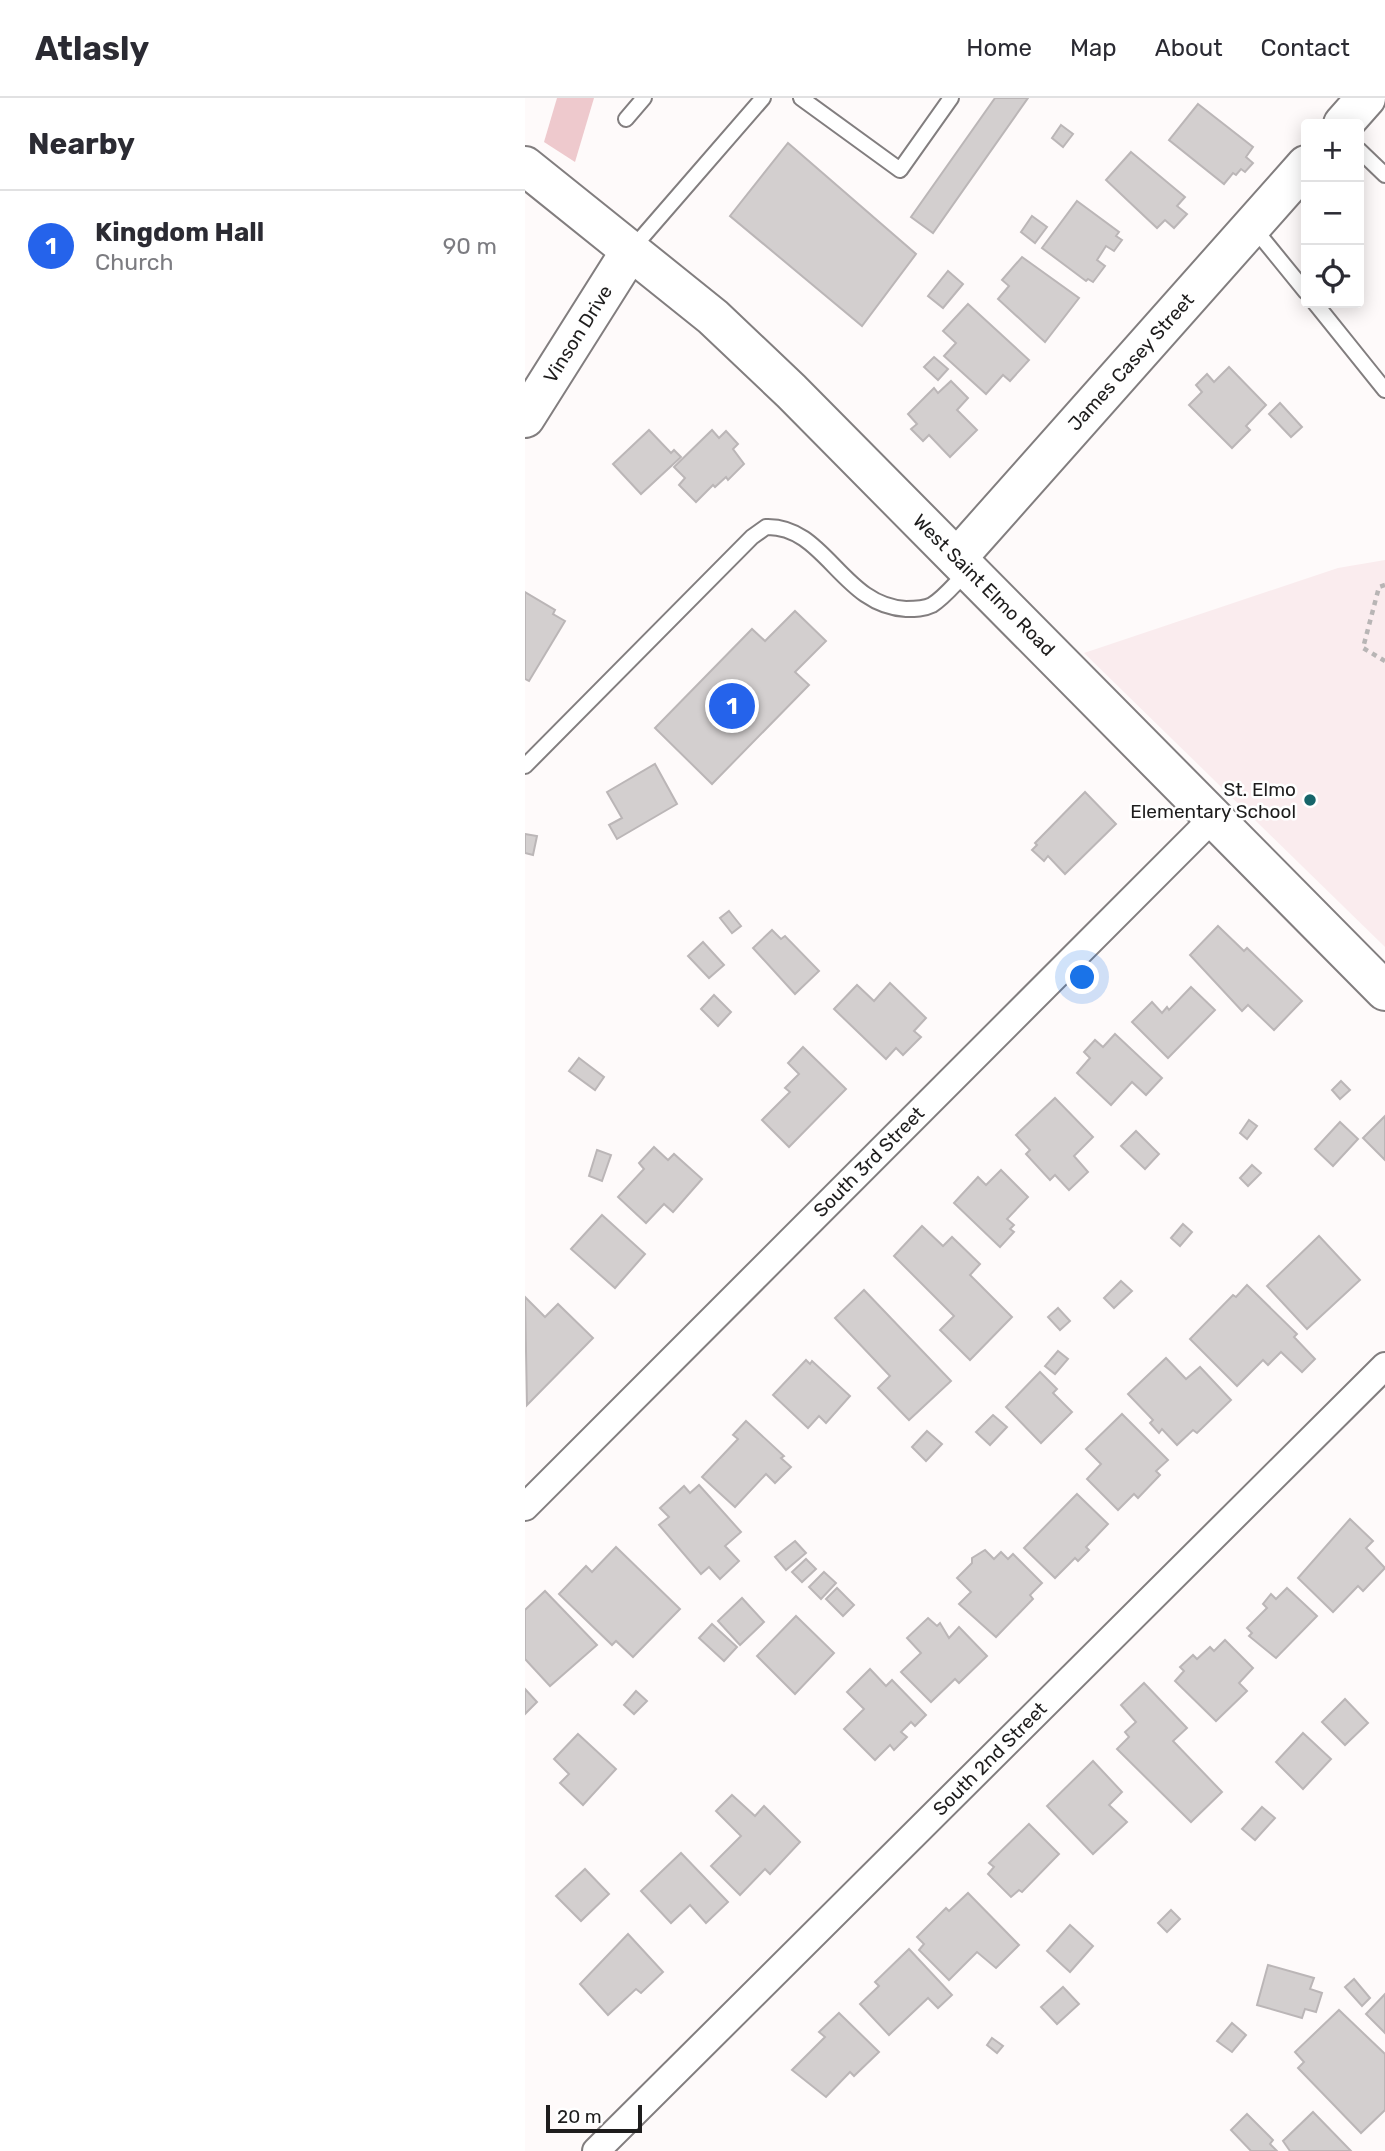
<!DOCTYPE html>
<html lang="en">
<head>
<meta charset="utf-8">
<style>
	body { margin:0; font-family:Rubik,sans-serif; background:#f2f2f3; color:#2b2b33 }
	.controls { position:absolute; right:21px; top:21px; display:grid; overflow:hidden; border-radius:7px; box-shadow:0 4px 18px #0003 }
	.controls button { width:63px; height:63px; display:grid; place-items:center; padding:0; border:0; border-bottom:2px solid #e1e1e2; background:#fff; color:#2b2b33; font:35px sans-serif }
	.scale { position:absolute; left:21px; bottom:18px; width:96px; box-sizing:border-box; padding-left:7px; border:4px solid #1e1d1d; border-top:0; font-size:19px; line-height:24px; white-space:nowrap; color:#1e1d1d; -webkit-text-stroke:5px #fff; paint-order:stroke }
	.you { position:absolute; left:558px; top:880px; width:24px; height:24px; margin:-18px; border:5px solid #fff; border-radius:50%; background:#1a73e8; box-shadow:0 0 0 10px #1a73e833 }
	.badge { display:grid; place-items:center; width:46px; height:46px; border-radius:50%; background:#2563eb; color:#fff; font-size:23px; font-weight:700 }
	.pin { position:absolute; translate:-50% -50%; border:4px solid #fff; box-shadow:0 2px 7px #0006 }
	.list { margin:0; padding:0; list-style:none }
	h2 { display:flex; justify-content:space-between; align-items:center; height:91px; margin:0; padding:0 28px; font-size:30px }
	h2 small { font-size:23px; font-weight:400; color:#7c7c81 }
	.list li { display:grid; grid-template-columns:46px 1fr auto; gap:21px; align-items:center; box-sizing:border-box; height:112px; padding:0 28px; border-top:2px solid #e1e1e2 }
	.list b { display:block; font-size:26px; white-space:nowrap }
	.list p { margin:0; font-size:23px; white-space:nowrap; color:#7c7c81 }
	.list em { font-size:23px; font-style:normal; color:#7c7c81 }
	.icon { flex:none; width:38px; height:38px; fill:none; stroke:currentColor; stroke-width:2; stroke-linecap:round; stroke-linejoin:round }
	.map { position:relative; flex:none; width:860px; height:2053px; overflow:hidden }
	header { display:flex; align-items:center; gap:42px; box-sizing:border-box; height:98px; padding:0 35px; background:#fff; border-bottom:2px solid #e1e1e2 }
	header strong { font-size:33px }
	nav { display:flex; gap:38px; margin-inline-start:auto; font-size:24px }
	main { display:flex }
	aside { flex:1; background:#fff }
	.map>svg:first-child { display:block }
</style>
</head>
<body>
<header>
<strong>Atlasly</strong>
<nav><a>Home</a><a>Map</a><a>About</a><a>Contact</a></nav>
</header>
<main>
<aside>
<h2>Nearby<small></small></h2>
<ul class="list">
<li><span class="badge">1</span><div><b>Kingdom Hall</b><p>Church</p></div><em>90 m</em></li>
</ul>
</aside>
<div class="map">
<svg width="860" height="2053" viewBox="0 0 860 2053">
	<rect width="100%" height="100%" fill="#fefafa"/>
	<path fill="#faecee" d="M 860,462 L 860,849 L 559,555 L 813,470 Z"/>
	<path fill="#eec9cd" d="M 32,0 L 69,0 L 50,64 L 19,44 Z"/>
	<g fill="#d3cfcf" stroke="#bbb6b7" stroke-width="2">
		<path d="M 470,0 L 503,0 L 408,135 L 386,119 Z"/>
		<path d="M 673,6 L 728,49 L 721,59 L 728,65 L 720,74 L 716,71 L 711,77 L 708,75 L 699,86 L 644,42 Z"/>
		<path d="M 536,27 L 548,36 L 538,49 L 527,40 Z"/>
		<path d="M 263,45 L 391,156 L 337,228 L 205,118 Z"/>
		<path d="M 606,54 L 660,99 L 652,108 L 662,116 L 649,130 L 640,122 L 632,130 L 581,82 Z"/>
		<path d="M 552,103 L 594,134 L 591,138 L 597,142 L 589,153 L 581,148 L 572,162 L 580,168 L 568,184 L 563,181 L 561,183 L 517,150 Z"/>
		<path d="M 507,118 L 522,129 L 510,145 L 496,134 Z"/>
		<path d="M 497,159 L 554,200 L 520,244 L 473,201 L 484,188 L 477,182 Z"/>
		<path d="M 423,173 L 438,186 L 418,210 L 403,198 Z"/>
		<path d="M 443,206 L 504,262 L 485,283 L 478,277 L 461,296 L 419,258 L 431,245 L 418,233 Z"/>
		<path d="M 409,259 L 423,271 L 413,282 L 399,269 Z"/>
		<path d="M 704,269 L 741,307 L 721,328 L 725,332 L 707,350 L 664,307 L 677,294 L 671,287 L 682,276 L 689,284 Z"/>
		<path d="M 426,283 L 443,300 L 432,312 L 452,332 L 425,359 L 404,337 L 398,343 L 386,331 L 392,326 L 383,316 L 409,290 L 413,295 Z"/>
		<path d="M 755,305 L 777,329 L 766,339 L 744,316 Z"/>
		<path d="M 124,332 L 146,355 L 149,352 L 156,359 L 116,396 L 88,366 Z"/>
		<path d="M 187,332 L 194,340 L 201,333 L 213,346 L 208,351 L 219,366 L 203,382 L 201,379 L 190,389 L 188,387 L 171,404 L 154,387 L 160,380 L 149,369 Z"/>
		<path d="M 0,494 L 30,512 L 28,516 L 40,523 L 4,583 L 0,581 Z"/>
		<path d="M 270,513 L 301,543 L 270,574 L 284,587 L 187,686 L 130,630 L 227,531 L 240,543 Z"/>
		<path d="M 130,666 L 152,706 L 92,741 L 84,727 L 97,720 L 82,694 Z"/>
		<path d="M 560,694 L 591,726 L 540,776 L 523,758 L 519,763 L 507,752 L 512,747 L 510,745 Z"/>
		<path d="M 0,736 L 12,738 L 8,757 L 0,755 Z"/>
		<path d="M 204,813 L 216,828 L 207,835 L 195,820 Z"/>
		<path d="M 693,828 L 719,853 L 722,850 L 777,903 L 749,932 L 723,907 L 717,913 L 665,857 Z"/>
		<path d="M 247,832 L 256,841 L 260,838 L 294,873 L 270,896 L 228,850 Z"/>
		<path d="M 178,844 L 199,867 L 184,880 L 163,858 Z"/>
		<path d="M 365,885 L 401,920 L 389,933 L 396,939 L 378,957 L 371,950 L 361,961 L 309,911 L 332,887 L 349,903 Z"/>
		<path d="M 666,889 L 690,912 L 643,960 L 607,924 L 627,904 L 637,915 L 642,909 L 644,912 Z"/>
		<path d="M 189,897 L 206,914 L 193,928 L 176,911 Z"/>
		<path d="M 590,936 L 637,980 L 621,997 L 607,984 L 586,1007 L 552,975 L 565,960 L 559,954 L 570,942 L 578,949 Z"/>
		<path d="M 278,949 L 321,991 L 264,1049 L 237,1022 L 265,994 L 260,990 L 274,976 L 263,965 Z"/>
		<path d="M 54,960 L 79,979 L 70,992 L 44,973 Z"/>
		<path d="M 816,983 L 825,992 L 815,1001 L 807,992 Z"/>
		<path d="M 530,1000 L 568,1039 L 549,1058 L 563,1074 L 544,1092 L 530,1077 L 525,1082 L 501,1056 L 505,1052 L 491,1037 Z"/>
		<path d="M 860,1018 L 860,1062 L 838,1040 Z"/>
		<path d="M 724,1022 L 732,1028 L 722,1041 L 715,1035 Z"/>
		<path d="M 815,1024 L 833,1041 L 808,1068 L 790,1051 Z"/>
		<path d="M 611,1033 L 634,1056 L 620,1071 L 596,1048 Z"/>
		<path d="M 129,1049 L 143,1062 L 149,1056 L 177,1081 L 148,1114 L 139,1106 L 121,1125 L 93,1099 L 119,1071 L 114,1065 Z"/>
		<path d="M 72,1052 L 86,1057 L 77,1083 L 64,1078 Z"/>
		<path d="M 727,1067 L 736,1075 L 723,1088 L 715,1080 Z"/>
		<path d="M 476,1072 L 503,1099 L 482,1121 L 489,1127 L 485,1131 L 489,1134 L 475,1149 L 429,1105 L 453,1079 L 461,1087 Z"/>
		<path d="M 77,1117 L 120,1156 L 90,1190 L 46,1151 Z"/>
		<path d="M 658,1126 L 667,1134 L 655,1148 L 646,1140 Z"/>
		<path d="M 397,1128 L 418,1148 L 427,1139 L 455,1166 L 445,1177 L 487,1219 L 445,1262 L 415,1232 L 429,1218 L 369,1158 Z"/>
		<path d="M 794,1138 L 835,1182 L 782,1231 L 742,1188 Z"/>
		<path d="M 596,1183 L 607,1193 L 589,1210 L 579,1200 Z"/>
		<path d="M 722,1187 L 772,1236 L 769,1239 L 790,1261 L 777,1274 L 756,1254 L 743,1267 L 738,1262 L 712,1288 L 665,1241 L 708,1197 L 711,1199 Z"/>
		<path d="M 339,1192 L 426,1283 L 384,1322 L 353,1290 L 365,1278 L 310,1220 Z"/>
		<path d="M 0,1199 L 20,1219 L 33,1206 L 68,1240 L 2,1307 Z"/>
		<path d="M 533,1210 L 545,1223 L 535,1232 L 523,1219 Z"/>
		<path d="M 533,1253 L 543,1261 L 530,1276 L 520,1268 Z"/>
		<path d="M 641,1260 L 661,1281 L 675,1269 L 706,1302 L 672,1335 L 668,1332 L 652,1347 L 637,1331 L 634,1335 L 625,1325 L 628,1322 L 603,1296 Z"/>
		<path d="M 281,1262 L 285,1266 L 287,1263 L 325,1298 L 301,1325 L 294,1318 L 283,1330 L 248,1297 Z"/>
		<path d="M 515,1274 L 532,1291 L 528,1295 L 547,1314 L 516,1345 L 481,1309 Z"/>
		<path d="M 597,1316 L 643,1362 L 631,1373 L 635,1377 L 613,1400 L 609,1396 L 593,1412 L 562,1381 L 576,1366 L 561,1351 Z"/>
		<path d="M 468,1317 L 482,1329 L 465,1347 L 451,1334 Z"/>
		<path d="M 221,1323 L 259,1358 L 256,1360 L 266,1369 L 250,1385 L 241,1376 L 210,1409 L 177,1379 L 213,1341 L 208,1337 Z"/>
		<path d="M 402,1333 L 417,1346 L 401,1363 L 387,1349 Z"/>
		<path d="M 174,1387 L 216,1434 L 200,1448 L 214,1463 L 195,1481 L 184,1469 L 176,1476 L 134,1427 L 144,1419 L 135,1410 L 159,1388 L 165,1395 Z"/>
		<path d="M 552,1396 L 583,1426 L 561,1449 L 564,1452 L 553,1463 L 550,1460 L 530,1480 L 499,1450 Z"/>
		<path d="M 825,1421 L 848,1443 L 841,1450 L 860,1470 L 838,1493 L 833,1488 L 808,1514 L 773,1480 Z"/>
		<path d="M 270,1443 L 281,1455 L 261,1472 L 250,1459 Z"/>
		<path d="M 91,1449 L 155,1511 L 108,1559 L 91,1543 L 87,1547 L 34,1496 L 61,1468 L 67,1474 Z"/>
		<path d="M 460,1452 L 469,1461 L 476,1454 L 483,1461 L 488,1456 L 517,1485 L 505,1497 L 508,1501 L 471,1539 L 434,1506 L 446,1494 L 432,1480 L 447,1465 L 447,1460 Z"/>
		<path d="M 281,1461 L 291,1471 L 277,1484 L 267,1474 Z"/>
		<path d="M 299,1474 L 311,1485 L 296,1501 L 284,1489 Z"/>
		<path d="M 312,1490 L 329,1507 L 318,1518 L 301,1501 Z"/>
		<path d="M 762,1490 L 792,1518 L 751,1560 L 724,1538 L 727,1535 L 722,1530 L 742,1510 L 738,1506 L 746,1496 L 751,1501 Z"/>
		<path d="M 20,1493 L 72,1547 L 25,1588 L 0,1561 L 0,1512 Z"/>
		<path d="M 217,1500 L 239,1524 L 215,1547 L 193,1523 Z"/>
		<path d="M 271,1518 L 309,1555 L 270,1596 L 232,1558 Z"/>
		<path d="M 403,1520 L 412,1528 L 415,1525 L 424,1540 L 434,1529 L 462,1558 L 434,1585 L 430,1581 L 406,1604 L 376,1574 L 396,1555 L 382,1540 Z"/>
		<path d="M 187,1526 L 212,1549 L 199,1563 L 174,1540 Z"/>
		<path d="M 700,1542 L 728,1570 L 714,1585 L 722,1593 L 691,1623 L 650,1583 L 659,1573 L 655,1569 L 668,1557 L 672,1561 L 685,1549 L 689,1553 Z"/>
		<path d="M 345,1571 L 361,1588 L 367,1582 L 401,1617 L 390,1628 L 386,1624 L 376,1634 L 382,1639 L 369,1652 L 365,1647 L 350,1662 L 319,1631 L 339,1611 L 322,1594 Z"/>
		<path d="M 619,1585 L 662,1630 L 648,1643 L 697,1694 L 666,1724 L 592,1651 L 604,1639 L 600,1634 L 611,1624 L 596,1607 Z"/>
		<path d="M 0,1591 L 12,1604 L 0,1616 Z"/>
		<path d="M 111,1593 L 122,1603 L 109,1616 L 99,1607 Z"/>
		<path d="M 820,1601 L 843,1625 L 820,1647 L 797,1624 Z"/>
		<path d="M 778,1635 L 806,1661 L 778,1691 L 751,1664 Z"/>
		<path d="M 53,1636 L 91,1671 L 58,1707 L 35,1685 L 44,1676 L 29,1661 Z"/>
		<path d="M 568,1663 L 597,1694 L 584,1707 L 602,1724 L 568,1756 L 522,1708 Z"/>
		<path d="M 207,1697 L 230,1718 L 239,1708 L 275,1744 L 245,1776 L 240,1771 L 215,1797 L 186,1768 L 216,1738 L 191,1713 Z"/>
		<path d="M 737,1709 L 750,1720 L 730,1742 L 717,1731 Z"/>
		<path d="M 504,1726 L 534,1756 L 497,1794 L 494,1792 L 486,1799 L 463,1776 L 469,1769 L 464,1765 Z"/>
		<path d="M 156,1755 L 203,1804 L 181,1825 L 165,1807 L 146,1825 L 116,1793 Z"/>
		<path d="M 60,1771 L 84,1796 L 56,1823 L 31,1798 Z"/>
		<path d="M 443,1795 L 494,1847 L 471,1870 L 452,1854 L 424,1882 L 394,1852 L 399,1846 L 392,1839 L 421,1810 L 424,1813 Z"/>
		<path d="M 646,1812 L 655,1821 L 642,1834 L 633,1825 Z"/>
		<path d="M 545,1827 L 568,1848 L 545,1874 L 522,1853 Z"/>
		<path d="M 103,1836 L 138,1874 L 116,1895 L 111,1891 L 83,1917 L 55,1886 Z"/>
		<path d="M 384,1851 L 427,1897 L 413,1910 L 403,1900 L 364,1937 L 335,1906 L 354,1888 L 350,1884 Z"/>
		<path d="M 743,1867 L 789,1880 L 785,1891 L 797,1895 L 791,1914 L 780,1911 L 777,1920 L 732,1907 Z"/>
		<path d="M 829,1881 L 845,1900 L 837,1908 L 820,1889 Z"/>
		<path d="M 538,1889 L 554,1906 L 532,1926 L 516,1909 Z"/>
		<path d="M 860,1896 L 860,1935 L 841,1916 Z"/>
		<path d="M 814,1912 L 860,1956 L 860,2012 L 836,2035 L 773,1970 L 779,1964 L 770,1954 Z"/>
		<path d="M 314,1915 L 354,1954 L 329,1978 L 325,1974 L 301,1999 L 267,1972 L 300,1939 L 294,1934 Z"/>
		<path d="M 707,1925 L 721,1937 L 707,1954 L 692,1943 Z"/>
		<path d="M 467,1940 L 478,1948 L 472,1955 L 462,1947 Z"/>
		<path d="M 788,2014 L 826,2053 L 765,2053 L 758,2043 Z"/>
		<path d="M 722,2016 L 748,2042 L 745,2046 L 752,2053 L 726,2053 L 706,2032 Z"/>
	</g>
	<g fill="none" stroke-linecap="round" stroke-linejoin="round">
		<defs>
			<g id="lane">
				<path d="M 276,0 L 375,72 L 426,0"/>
				<path d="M 101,21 L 119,0"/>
				<path d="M 834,52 L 860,77"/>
				<path d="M 728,129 L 781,194"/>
				<path d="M 106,152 L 238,0"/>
				<path d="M 790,205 L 860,292"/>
				<path d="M 0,668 L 227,439 L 241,429 C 300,427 317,508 381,511 C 390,511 399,511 407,507 C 420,499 432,483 443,473"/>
			</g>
			<g id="street">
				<path d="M 0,1409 L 688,720"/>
				<path d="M 71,2053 L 860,1268"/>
			</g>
			<g id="secondary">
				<path d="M 818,26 L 841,0"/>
				<path d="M 0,68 L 188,219 L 266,293 L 860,893"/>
				<path d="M 0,320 L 106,152"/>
				<path d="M 432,460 L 781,67"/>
			</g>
		</defs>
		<use href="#lane" stroke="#827e7f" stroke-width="18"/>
		<use href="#street" stroke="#827e7f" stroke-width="30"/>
		<use href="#secondary" stroke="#827e7f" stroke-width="42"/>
		<path stroke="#b8b5b5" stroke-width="4.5" stroke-dasharray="5 5" stroke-linecap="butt" d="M 860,487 L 854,489 L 838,550 L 860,563"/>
		<use href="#lane" stroke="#fff" stroke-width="14"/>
		<use href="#street" stroke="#fff" stroke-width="26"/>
		<use href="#secondary" stroke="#fff" stroke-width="38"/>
	</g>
	<circle fill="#16656a" stroke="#fff" stroke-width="2.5" cx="785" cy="702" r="7"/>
	<g text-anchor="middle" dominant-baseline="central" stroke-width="5" stroke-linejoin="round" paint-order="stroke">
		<g font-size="19" fill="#1e1d1d" stroke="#fff">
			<text transform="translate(53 236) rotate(-58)">Vinson Drive</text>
			<text transform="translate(606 264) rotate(-48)">James Casey Street</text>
			<text transform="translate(459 487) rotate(45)">West Saint Elmo Road</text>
			<text transform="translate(344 1064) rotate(-45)">South 3rd Street</text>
			<text transform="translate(465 1661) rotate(-45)">South 2nd Street</text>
		</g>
		<g font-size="19" fill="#1e1d1d" stroke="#fff" text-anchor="end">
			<text x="771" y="691">St. Elmo<tspan x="771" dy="22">Elementary School</tspan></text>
		</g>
	</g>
</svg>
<div class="controls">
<button>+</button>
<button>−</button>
<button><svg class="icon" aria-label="locate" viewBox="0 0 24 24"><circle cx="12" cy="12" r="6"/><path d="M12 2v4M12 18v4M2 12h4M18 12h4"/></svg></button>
</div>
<div class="scale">20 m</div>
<div class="you"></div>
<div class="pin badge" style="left:207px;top:608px">1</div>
</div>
</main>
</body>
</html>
